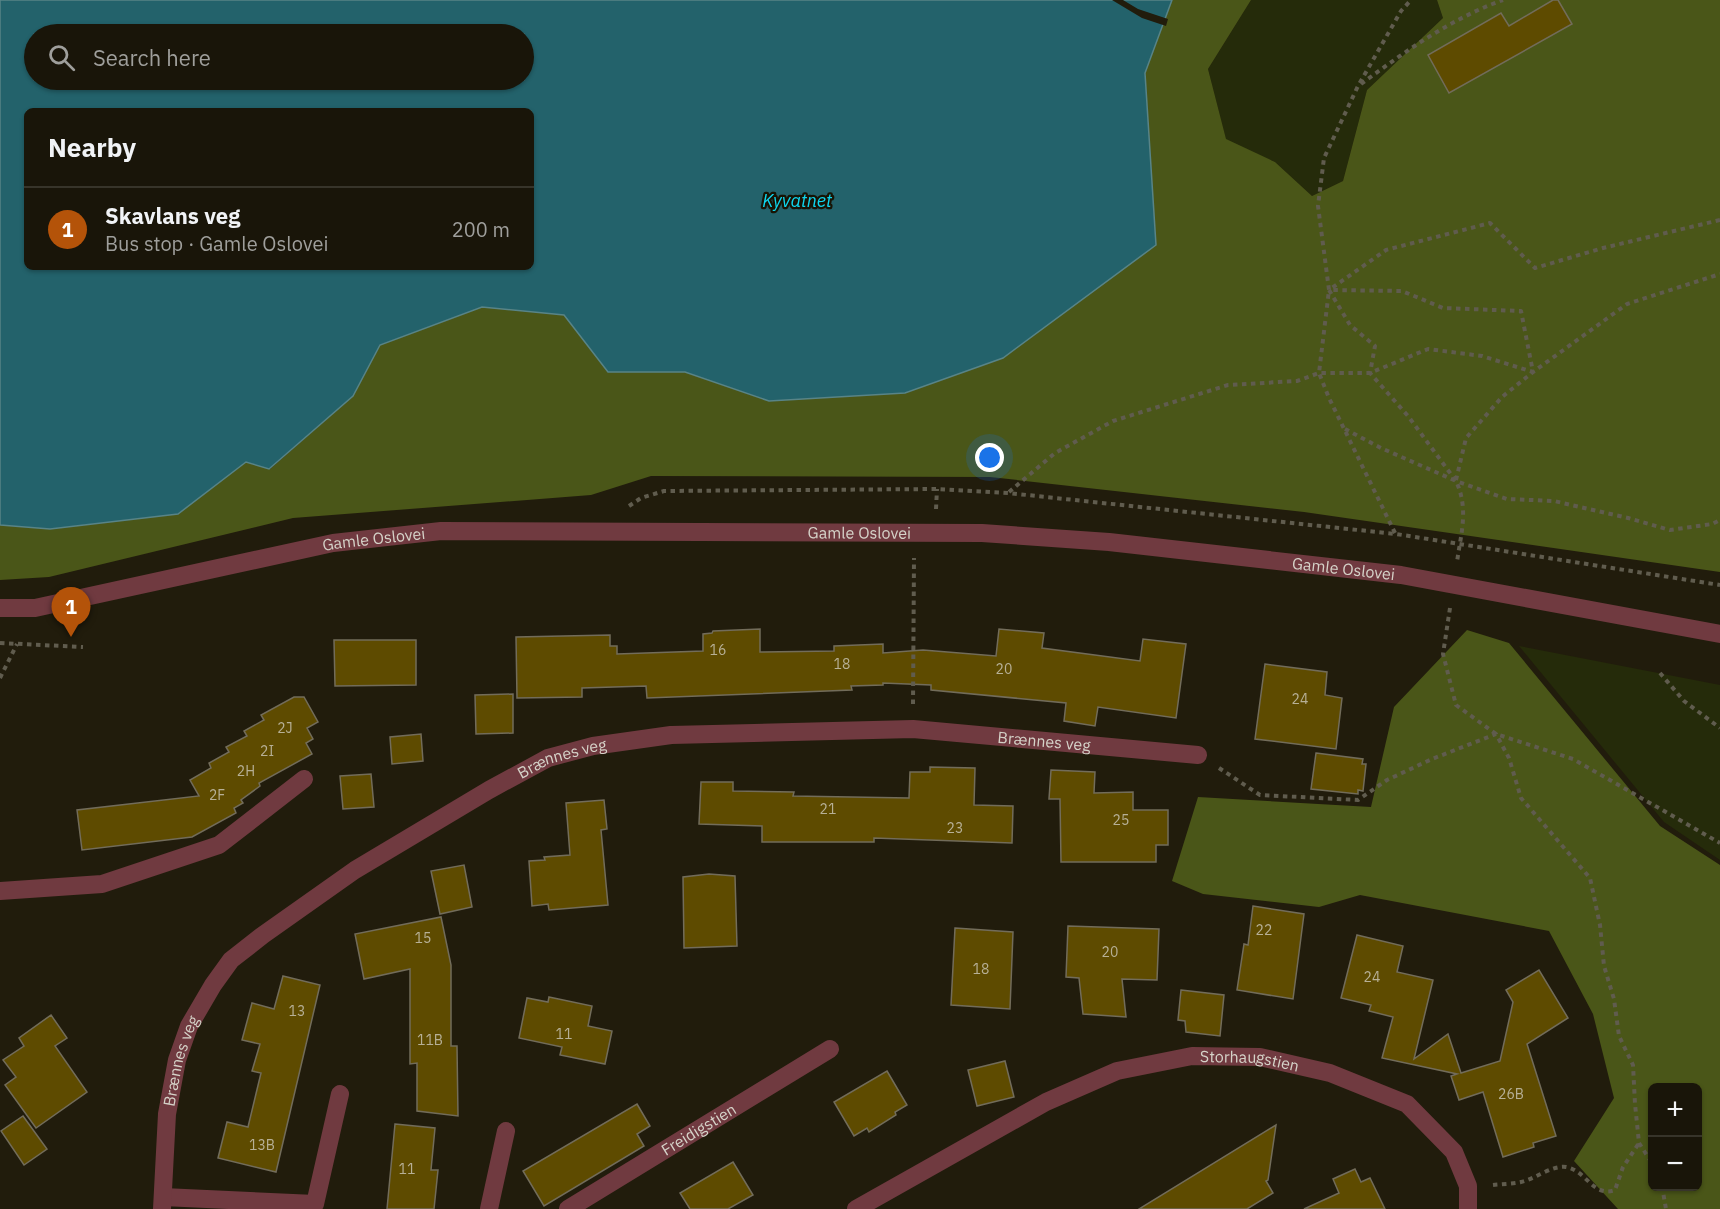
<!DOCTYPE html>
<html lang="en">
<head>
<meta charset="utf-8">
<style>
	body { margin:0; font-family:"IBM Plex Sans",sans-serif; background:#221e12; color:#f1f3f6 }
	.controls { position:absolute; right:18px; bottom:18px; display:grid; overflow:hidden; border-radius:9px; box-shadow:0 2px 4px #0004 }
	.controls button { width:54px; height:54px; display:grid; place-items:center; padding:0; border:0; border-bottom:2px solid #37342a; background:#191509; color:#f1f3f6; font:30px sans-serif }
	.you { position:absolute; left:990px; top:458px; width:21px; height:21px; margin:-15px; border:4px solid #fff; border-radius:50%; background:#1a73e8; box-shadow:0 0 0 9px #1a73e833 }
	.badge { display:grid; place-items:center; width:39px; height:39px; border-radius:50%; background:#b45309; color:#fff; font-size:20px; font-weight:700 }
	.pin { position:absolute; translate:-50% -50px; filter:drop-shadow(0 2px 3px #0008) }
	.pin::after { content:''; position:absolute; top:32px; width:21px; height:18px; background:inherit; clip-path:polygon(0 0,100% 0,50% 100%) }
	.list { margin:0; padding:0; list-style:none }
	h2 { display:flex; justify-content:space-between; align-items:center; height:78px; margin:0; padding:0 24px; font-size:26px }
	h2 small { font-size:20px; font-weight:400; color:#9f9f9c }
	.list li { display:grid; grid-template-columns:39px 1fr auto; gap:18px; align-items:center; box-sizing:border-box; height:84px; padding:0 24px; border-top:2px solid #37342a }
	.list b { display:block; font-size:22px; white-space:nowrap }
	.list p { margin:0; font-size:20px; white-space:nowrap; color:#9f9f9c }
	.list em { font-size:20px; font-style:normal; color:#9f9f9c }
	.icon { flex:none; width:33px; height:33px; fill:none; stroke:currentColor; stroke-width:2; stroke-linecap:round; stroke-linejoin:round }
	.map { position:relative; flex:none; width:1720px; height:1209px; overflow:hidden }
	.search { position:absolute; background:#191509; box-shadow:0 2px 4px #0004; left:24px; top:24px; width:510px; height:66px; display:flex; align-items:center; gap:15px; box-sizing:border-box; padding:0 21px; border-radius:33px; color:#9f9f9c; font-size:22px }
	.panel { position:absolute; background:#191509; box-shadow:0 2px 4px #0004; left:24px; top:108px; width:510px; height:162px; border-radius:9px }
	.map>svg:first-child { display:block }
</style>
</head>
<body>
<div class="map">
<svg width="1720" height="1209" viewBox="0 0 1720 1209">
	<rect width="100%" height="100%" fill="#211c0c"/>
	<g fill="#252b0a">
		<path d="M 1251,0 L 1437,0 L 1443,18 L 1367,90 L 1343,181 L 1312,196 L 1275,162 L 1226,140 L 1208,69 Z"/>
		<path d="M 1519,646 L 1720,685 L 1720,860 L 1664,822 Z"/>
	</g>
	<g fill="#4a5618" fill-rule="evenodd">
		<path d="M 1172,0 L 1251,0 L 1208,69 L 1226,139 L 1275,162 L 1312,196 L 1343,181 L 1367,90 L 1443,18 L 1437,0 L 1720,0 L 1720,572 L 1304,512 L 990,477 L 651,476 L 591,495 L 293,518 L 49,577 L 0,580 L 0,525 L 50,529 L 178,514 L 246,462 L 270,469 L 353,396 L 380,345 L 482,307 L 564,314 L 608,372 L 685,372 L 769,401 L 1156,245 L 1145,73 Z"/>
		<path d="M 1467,630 L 1509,643 L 1660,826 L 1720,865 L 1720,1209 L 1618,1209 L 1574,1161 L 1614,1098 L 1593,1014 L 1549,931 L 1360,895 L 1319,907 L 1203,894 L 1172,881 L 1198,797 L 1371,807 L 1394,707 ZM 1652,1088 L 1698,1088 L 1698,1186 L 1652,1186 Z"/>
	</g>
	<path fill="#23626b" stroke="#588487" stroke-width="1.5" fill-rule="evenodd" d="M 0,0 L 1172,0 L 1145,73 L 1156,245 L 1003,358 L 905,393 L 769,401 L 685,372 L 608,372 L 564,315 L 482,307 L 380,345 L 353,396 L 269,469 L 246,462 L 178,514 L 50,529 L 0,525 ZM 34,34 L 524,34 L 524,80 L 34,80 ZM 27,111 L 531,111 L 531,267 L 27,267 Z"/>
	<path fill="#211c0c" d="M 1112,0 L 1123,0 L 1138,9 L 1168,19 L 1166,26 L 1142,18 Z"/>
	<g fill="#5e4b00" stroke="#726c5a" stroke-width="1.5">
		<path d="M 1553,0 L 1558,0 L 1572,24 L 1449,93 L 1428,55 L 1501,13 L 1509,26 Z"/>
		<path d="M 760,629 L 760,652 L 834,651 L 834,646 L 883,644 L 883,653 L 923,650 L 996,656 L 999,629 L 1044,633 L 1042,648 L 1140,661 L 1143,639 L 1186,644 L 1176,718 L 1098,707 L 1095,726 L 1064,721 L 1066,703 L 931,690 L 931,685 L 883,683 L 883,685 L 851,686 L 852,690 L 647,698 L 646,686 L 582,688 L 582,697 L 517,698 L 516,637 L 610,635 L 610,646 L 617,646 L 617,654 L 703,651 L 703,634 L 712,633 L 713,631 Z"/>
		<path d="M 334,640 L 416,640 L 416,685 L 335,686 Z"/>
		<path d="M 1265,664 L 1327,672 L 1325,695 L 1342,698 L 1336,749 L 1255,739 Z"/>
		<path d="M 513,694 L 513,733 L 476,734 L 475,695 Z"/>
		<path d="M 294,697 L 304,697 L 318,722 L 307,728 L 313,739 L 306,743 L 312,754 L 259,783 L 260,786 L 241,800 L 243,803 L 234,808 L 236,813 L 192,837 L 82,850 L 77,810 L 199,796 L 190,780 L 211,768 L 209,763 L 229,752 L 226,747 L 247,736 L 244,731 L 264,720 L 261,715 Z"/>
		<path d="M 421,734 L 423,761 L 392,764 L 390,737 Z"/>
		<path d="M 1316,753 L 1363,759 L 1362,764 L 1366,764 L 1363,791 L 1358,790 L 1358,794 L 1311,789 Z"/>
		<path d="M 930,767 L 975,768 L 974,805 L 1013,806 L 1012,843 L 874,838 L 874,842 L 762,842 L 762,826 L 699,824 L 701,782 L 733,782 L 733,791 L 794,792 L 793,796 L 909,798 L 910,772 L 930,772 Z"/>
		<path d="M 1051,770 L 1095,772 L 1094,793 L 1133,792 L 1133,810 L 1168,810 L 1168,845 L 1156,845 L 1156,862 L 1061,862 L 1060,799 L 1049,799 Z"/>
		<path d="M 371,774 L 374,807 L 343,809 L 340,776 Z"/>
		<path d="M 604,800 L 607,829 L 601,830 L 608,905 L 549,910 L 548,904 L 532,906 L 529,861 L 545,860 L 544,857 L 570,855 L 566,803 Z"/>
		<path d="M 464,865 L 472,907 L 440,914 L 431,871 Z"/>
		<path d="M 709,874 L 735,876 L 737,946 L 684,948 L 683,877 Z"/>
		<path d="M 1253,906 L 1304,914 L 1293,999 L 1237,990 L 1244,944 L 1248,945 Z"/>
		<path d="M 441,917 L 451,965 L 451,1046 L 457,1046 L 458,1116 L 417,1111 L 417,1063 L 410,1064 L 410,969 L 364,979 L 355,934 Z"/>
		<path d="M 1068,926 L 1159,929 L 1157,980 L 1122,979 L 1126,1017 L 1083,1014 L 1079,978 L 1066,977 Z"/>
		<path d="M 955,928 L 1013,932 L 1010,1009 L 951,1005 Z"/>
		<path d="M 1357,935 L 1403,946 L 1397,972 L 1433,980 L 1414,1059 L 1448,1034 L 1461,1073 L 1500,1061 L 1513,1002 L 1506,990 L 1539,970 L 1568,1018 L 1527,1044 L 1556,1136 L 1533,1143 L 1534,1147 L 1503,1157 L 1483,1092 L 1459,1100 L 1451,1076 L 1457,1074 L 1382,1058 L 1393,1017 L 1369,1011 L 1371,1005 L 1341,998 Z"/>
		<path d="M 283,976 L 320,985 L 276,1172 L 218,1158 L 227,1122 L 248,1127 L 261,1073 L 252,1071 L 260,1044 L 242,1040 L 252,1003 L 274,1009 Z"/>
		<path d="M 1181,990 L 1224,995 L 1220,1036 L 1186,1032 L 1185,1021 L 1178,1020 Z"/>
		<path d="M 549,997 L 592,1006 L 588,1026 L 612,1031 L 605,1064 L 560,1055 L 562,1047 L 519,1038 L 527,998 L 548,1002 Z"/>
		<path d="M 51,1015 L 67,1038 L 55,1046 L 87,1092 L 36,1128 L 5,1085 L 16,1077 L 3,1060 L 24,1046 L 19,1038 Z"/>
		<path d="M 1005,1061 L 1014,1097 L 977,1106 L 968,1070 Z"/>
		<path d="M 887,1071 L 907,1105 L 895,1112 L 896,1115 L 869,1132 L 867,1128 L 854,1136 L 834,1102 Z"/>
		<path d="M 637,1104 L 650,1126 L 637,1134 L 644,1146 L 544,1206 L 523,1171 Z"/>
		<path d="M 23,1116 L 47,1149 L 24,1165 L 1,1131 Z"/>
		<path d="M 395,1124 L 435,1128 L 431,1170 L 438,1170 L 434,1209 L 387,1209 Z"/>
		<path d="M 1276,1125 L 1268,1180 L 1266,1181 L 1273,1193 L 1247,1209 L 1139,1209 Z"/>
		<path d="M 733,1162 L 753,1195 L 728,1209 L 690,1209 L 680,1193 Z"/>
		<path d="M 1355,1169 L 1361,1182 L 1370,1178 L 1385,1209 L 1304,1209 L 1339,1193 L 1333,1179 Z"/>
	</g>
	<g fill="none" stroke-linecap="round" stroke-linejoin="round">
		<g stroke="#605c4e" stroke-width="4" stroke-dasharray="4.5 4.5" stroke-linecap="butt">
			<path d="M 1361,84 C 1406,51 1450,19 1503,0"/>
			<path d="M 1720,220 L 1603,248 L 1535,268 L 1490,223 L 1386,250 L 1329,290 L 1350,325 L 1375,346 L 1370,373 L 1408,416 L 1456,481 L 1507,499 L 1554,501 L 1628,518 L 1670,530 L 1712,524 L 1720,520"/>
			<path d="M 1345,429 L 1381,448 L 1456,481 C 1469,509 1461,533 1457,562"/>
			<path d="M 1456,480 L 1466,438 L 1502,397 L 1533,372 L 1627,304 L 1720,274"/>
			<path d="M 1009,492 L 1055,453 L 1113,421 L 1228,385 L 1297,381 L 1319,373 L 1370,373 L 1428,349 L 1482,356 L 1533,372 L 1521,311 L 1443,308 L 1402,291 L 1331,290"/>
			<path d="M 629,506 L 641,498 L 664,491 L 937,489 L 1008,493 L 1396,534 L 1720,585"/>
			<path d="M 936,509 L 937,489"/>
			<path d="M 1395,533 L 1329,398 L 1319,373 L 1329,290 L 1318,206 L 1324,158 L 1358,86 L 1401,11 L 1411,0"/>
			<path d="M 1450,608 L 1443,654 L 1456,705 L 1496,734 L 1573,759 L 1720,843"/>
			<path d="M 0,643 L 83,647"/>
			<path d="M 1660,673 L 1684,701 L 1720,728"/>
			<path d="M 0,678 L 17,644"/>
			<path d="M 913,704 L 914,558"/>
			<path d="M 1219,768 L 1260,795 L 1358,800 L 1387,780 L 1432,759 L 1496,734 L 1509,758 L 1521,798 L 1590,878 L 1600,925 L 1604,966 L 1614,999 L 1619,1036 L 1633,1065 L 1635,1104 L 1639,1143 L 1652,1163"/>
			<path d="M 1493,1185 C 1502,1184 1512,1184 1521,1182 C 1535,1179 1552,1165 1566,1167 C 1586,1170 1593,1198 1615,1190 L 1623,1167 L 1639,1143"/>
			<path d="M 1662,1186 L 1666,1209"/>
		</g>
		<g stroke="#703a40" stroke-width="18">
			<path id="s1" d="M 0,608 L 35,608 L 333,543 L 441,531 L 982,533 L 1109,542 L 1401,575 L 1720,634"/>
			<path d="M 0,891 L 102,884 L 219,845 L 304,779"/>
			<path d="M 163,1197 L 315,1204 L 340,1094"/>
			<path id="s2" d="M 162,1209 L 167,1114 L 177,1060 L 189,1026 L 213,985 L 231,960 L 263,935 L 355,870 L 489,790 L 548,758 L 593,746 L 671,735 L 913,729 L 1198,755"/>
			<path d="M 489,1209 L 506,1131"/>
			<path id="s3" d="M 568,1209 L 830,1049"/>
			<path id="s4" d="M 856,1209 L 1046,1102 L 1117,1071 L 1192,1056 L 1260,1057 L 1330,1073 L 1407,1104 L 1454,1152 L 1468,1186 L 1468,1209"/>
		</g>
	</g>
	<g text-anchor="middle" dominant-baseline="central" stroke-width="4.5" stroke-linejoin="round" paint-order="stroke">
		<g font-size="14" fill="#b7b096">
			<text x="718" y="650">16</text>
			<text x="842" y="664">18</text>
			<text x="1004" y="669">20</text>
			<text x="1300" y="699">24</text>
			<text x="285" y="728">2J</text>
			<text x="267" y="751">2I</text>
			<text x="246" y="771">2H</text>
			<text x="217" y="795">2F</text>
			<text x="828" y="809">21</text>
			<text x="1121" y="820">25</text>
			<text x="955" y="828">23</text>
			<text x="1264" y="930">22</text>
			<text x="423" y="938">15</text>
			<text x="1110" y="952">20</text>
			<text x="981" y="969">18</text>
			<text x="1372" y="977">24</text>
			<text x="297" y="1011">13</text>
			<text x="564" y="1034">11</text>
			<text x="430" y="1040">11B</text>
			<text x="1511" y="1094">26B</text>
			<text x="262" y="1145">13B</text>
			<text x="407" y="1169">11</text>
		</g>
		<g font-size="16" fill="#d5d2c8" stroke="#181304">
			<text stroke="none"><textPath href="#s1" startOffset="867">Gamle Oslovei</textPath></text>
			<text stroke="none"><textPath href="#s1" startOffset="381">Gamle Oslovei</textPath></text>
			<text stroke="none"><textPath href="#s1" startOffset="1353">Gamle Oslovei</textPath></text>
			<text stroke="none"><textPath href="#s2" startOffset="1140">Brænnes veg</textPath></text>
			<text stroke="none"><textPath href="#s2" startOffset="654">Brænnes veg</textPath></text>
			<text stroke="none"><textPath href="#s2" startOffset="150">Brænnes veg</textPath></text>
			<text stroke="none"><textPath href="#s4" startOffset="430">Storhaugstien</textPath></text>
			<text stroke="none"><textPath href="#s3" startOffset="153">Freidigstien</textPath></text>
		</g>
		<g font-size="18" font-style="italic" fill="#0ed6ee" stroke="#181304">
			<text x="797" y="200">Kyvatnet</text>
		</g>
	</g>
</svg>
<div class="controls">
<button>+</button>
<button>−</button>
</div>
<div class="you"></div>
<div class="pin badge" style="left:71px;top:637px">1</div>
<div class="search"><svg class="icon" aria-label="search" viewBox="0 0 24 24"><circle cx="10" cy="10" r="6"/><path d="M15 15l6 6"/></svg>Search here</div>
<section class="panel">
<h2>Nearby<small></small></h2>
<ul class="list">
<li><span class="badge">1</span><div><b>Skavlans veg</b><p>Bus stop · Gamle Oslovei</p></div><em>200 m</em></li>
</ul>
</section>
</div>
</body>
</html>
